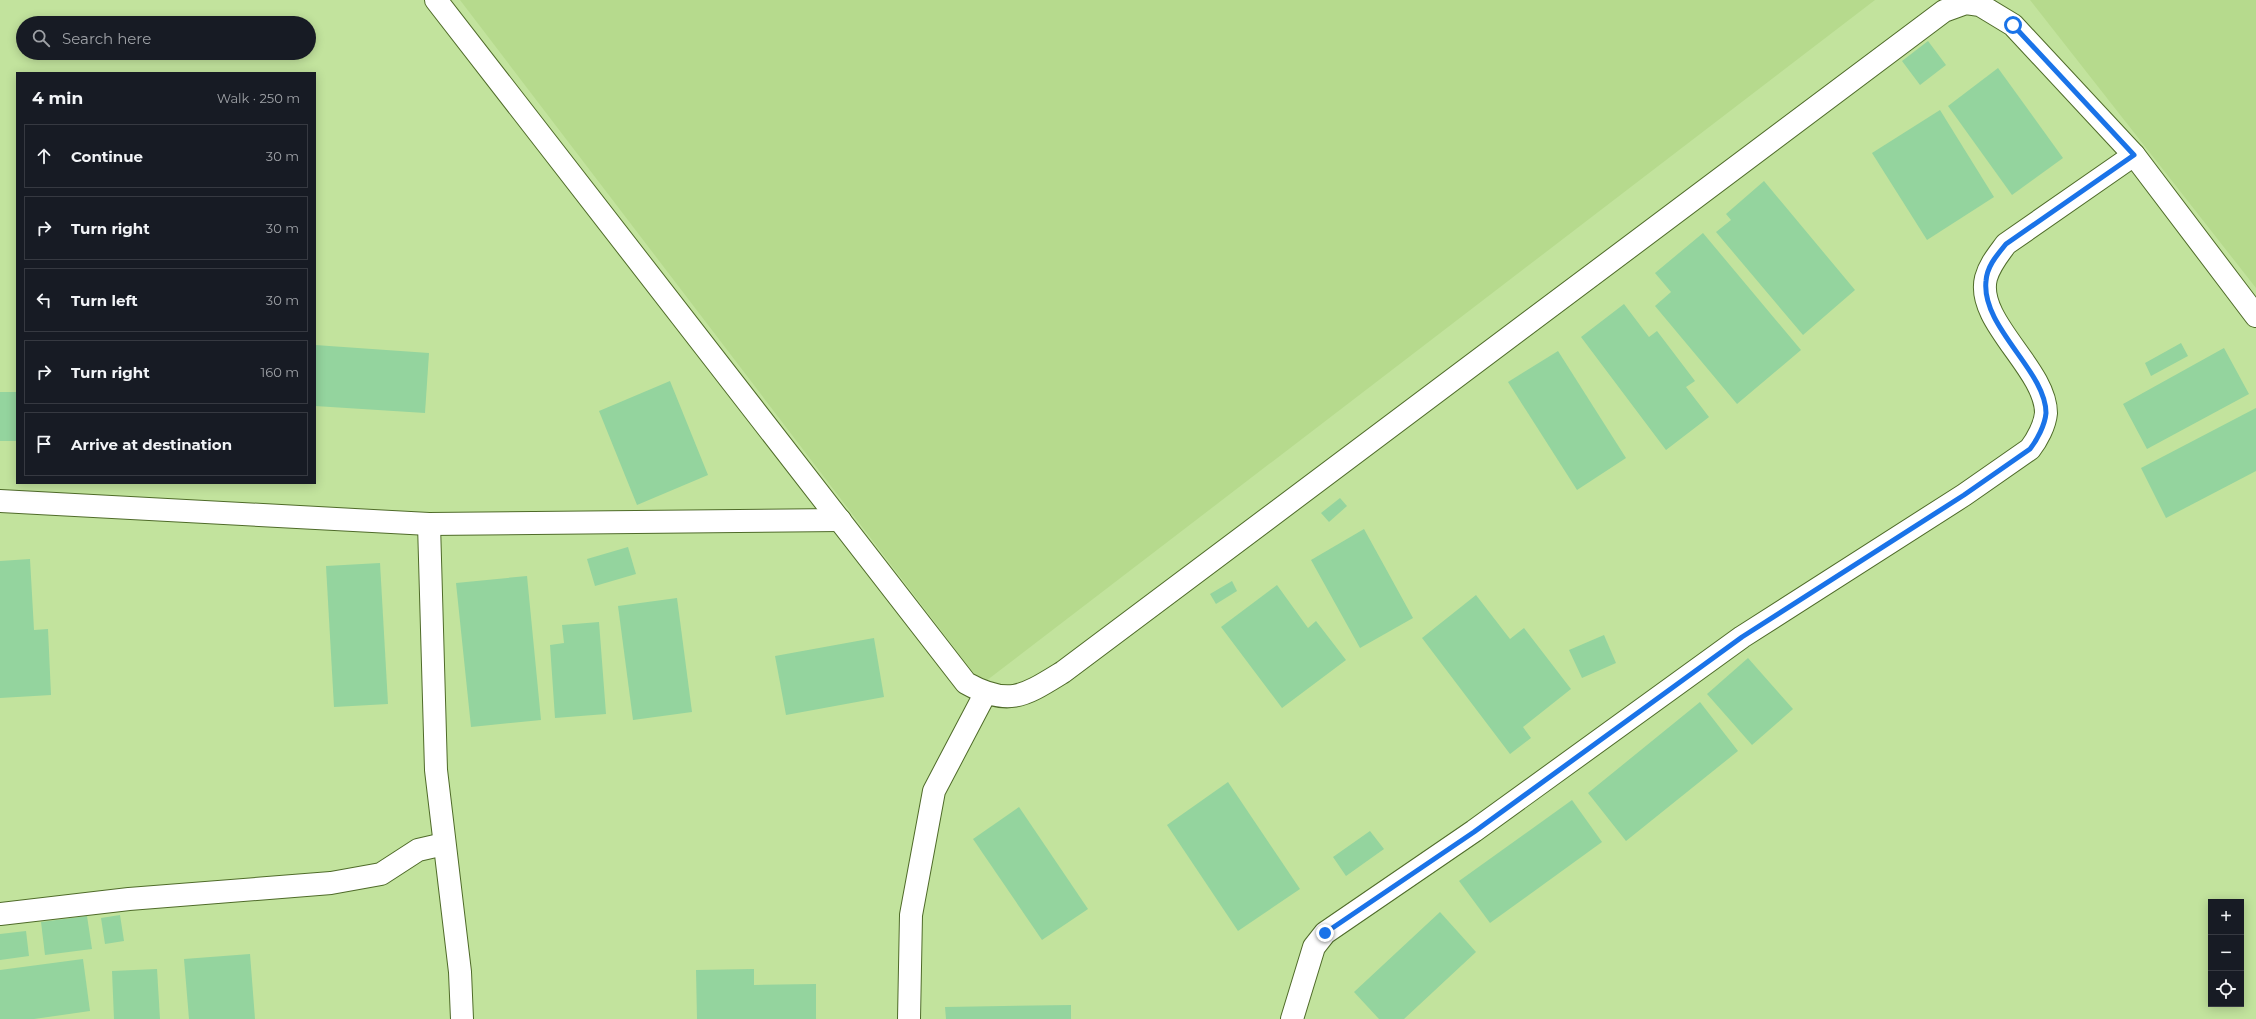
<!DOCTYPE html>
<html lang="en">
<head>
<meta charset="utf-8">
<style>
	body { margin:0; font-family:Montserrat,sans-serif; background:#242831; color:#f1f3f6 }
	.controls { position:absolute; right:12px; bottom:12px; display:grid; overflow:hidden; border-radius:0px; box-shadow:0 2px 10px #0003 }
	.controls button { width:36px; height:36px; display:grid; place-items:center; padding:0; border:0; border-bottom:1px solid #363941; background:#171b24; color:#f1f3f6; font:20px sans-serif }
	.stop { position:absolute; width:12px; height:12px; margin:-9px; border:3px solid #1a73e8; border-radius:50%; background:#fff }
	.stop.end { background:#1a73e8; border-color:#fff; box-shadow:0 1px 4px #0008 }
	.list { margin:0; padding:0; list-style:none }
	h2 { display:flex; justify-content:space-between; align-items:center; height:52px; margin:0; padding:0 16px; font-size:17px }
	h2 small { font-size:13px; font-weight:400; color:#9ea1a6 }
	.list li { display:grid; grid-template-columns:26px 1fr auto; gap:12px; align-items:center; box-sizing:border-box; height:64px; margin:0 8px 8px; padding:0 8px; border:1px solid #363941; border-radius:0px }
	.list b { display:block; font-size:15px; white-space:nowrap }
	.list em { font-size:13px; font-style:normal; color:#9ea1a6 }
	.icon { flex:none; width:22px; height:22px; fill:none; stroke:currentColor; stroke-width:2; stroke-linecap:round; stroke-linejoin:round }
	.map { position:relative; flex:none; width:2256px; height:1019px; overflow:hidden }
	.search { position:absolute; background:#171b24; box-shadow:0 2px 10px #0003; left:16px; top:16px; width:300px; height:44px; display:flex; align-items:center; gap:10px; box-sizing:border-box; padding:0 14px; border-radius:22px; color:#9ea1a6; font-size:15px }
	.panel { position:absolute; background:#171b24; box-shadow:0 2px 10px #0003; left:16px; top:72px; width:300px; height:412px; border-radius:0px }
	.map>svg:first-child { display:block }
</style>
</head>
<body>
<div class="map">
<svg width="2256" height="1019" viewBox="0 0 2256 1019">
	<rect width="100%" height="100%" fill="#c2e39d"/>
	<g fill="#b6da8d">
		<path d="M 460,0 L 1875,0 L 982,684 Z"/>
		<path d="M 2030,0 L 2256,0 L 2256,288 Z"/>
	</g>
	<g fill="#94d49e">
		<path d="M 1928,41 L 1946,65 L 1920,85 L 1902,61 Z"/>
		<path d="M 1998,68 L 2063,158 L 2012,195 L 1948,106 Z"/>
		<path d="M 1940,110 L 1994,197 L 1927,240 L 1872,153 Z"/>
		<path d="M 1764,181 L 1855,290 L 1803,335 L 1716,232 L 1731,220 L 1726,214 Z"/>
		<path d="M 1703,233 L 1801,350 L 1737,404 L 1655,306 L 1671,292 L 1655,273 Z"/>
		<path d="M 1624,304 L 1649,337 L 1657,331 L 1695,381 L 1686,387 L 1709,417 L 1666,450 L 1581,337 Z"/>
		<path d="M 2181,343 L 2188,356 L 2151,376 L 2145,363 Z"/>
		<path d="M 315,345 L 429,353 L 425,413 L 315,406 Z"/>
		<path d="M 2224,348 L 2249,394 L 2147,449 L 2123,404 Z"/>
		<path d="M 1558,351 L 1626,458 L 1577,490 L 1508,382 Z"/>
		<path d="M 670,381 L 708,475 L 637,505 L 599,411 Z"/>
		<rect x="0" y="392" width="17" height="49"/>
		<path d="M 2256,408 L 2256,471 L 2166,518 L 2141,468 Z"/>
		<path d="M 1340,498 L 1347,506 L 1329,522 L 1321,513 Z"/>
		<path d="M 1364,529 L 1413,618 L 1360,648 L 1311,560 Z"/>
		<path d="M 628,547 L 636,574 L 595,586 L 587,559 Z"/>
		<path d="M 30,559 L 34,630 L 48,629 L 51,695 L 0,698 L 0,561 Z"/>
		<path d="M 380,563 L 388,704 L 334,707 L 326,566 Z"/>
		<path d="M 527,576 L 541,720 L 471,727 L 456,583 Z"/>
		<path d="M 1232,581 L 1237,591 L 1216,604 L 1210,594 Z"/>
		<path d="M 1277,585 L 1308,628 L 1316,621 L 1346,660 L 1282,708 L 1221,627 Z"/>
		<path d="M 1476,595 L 1510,639 L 1524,628 L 1571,689 L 1523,727 L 1531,738 L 1510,754 L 1422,638 Z"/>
		<path d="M 677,598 L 692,712 L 633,720 L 618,606 Z"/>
		<path d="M 599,622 L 606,714 L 555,718 L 550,645 L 564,643 L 562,625 Z"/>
		<path d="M 1604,635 L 1616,663 L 1582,678 L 1569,650 Z"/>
		<path d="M 874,638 L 884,697 L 786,715 L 775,656 Z"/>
		<path d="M 1748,658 L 1793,709 L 1752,745 L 1707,694 Z"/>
		<path d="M 1700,702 L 1738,751 L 1626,841 L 1588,793 Z"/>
		<path d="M 1228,782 L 1300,889 L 1238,931 L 1167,825 Z"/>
		<path d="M 1572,800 L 1602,842 L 1490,923 L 1459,881 Z"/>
		<path d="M 1019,807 L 1088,909 L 1042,940 L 973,839 Z"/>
		<path d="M 1370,831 L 1384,849 L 1346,876 L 1333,857 Z"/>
		<path d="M 1440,912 L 1476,952 L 1404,1019 L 1379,1019 L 1354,992 Z"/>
		<path d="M 120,915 L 124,941 L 105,944 L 101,918 Z"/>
		<path d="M 87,916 L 92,949 L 45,955 L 41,922 Z"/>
		<path d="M 26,931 L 29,956 L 0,960 L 0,934 Z"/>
		<path d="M 250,954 L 255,1019 L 189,1019 L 184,959 Z"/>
		<path d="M 83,959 L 90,1011 L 34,1019 L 0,1019 L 0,970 Z"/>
		<path d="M 157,969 L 160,1019 L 114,1019 L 112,971 Z"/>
		<path d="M 754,969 L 754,985 L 816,984 L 816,1019 L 697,1019 L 696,970 Z"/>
		<path d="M 1071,1005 L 1071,1019 L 946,1019 L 945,1007 Z"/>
	</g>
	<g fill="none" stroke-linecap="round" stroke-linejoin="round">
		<defs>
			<g id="minor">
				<path d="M 436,0 L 966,683 C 1009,707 1024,696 1063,672 L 1944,11 L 1966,3 L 1980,5 L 2013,25 L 2134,155 L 2256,316"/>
				<path d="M 0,501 L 429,524 L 840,520"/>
				<path d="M 429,524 L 436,770 L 460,972 L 462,1019"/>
				<path d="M 0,914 L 129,899 L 331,883 L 381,874 L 418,850 L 444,844"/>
				<path d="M 909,1019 L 911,915 L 934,791 L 985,694"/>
				<path d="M 1292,1019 L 1314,947 L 1325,933 L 1474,831 L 1742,637 L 1964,495 L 2030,449 C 2037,440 2045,425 2046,413 C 2046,369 1975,321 1986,278 C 1990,264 1998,255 2006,244 L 2134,155"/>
			</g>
		</defs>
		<use href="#minor" stroke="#4f6b29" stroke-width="24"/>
		<use href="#minor" stroke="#fff" stroke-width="22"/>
	</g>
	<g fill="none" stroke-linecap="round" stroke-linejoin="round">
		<path stroke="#1a73e8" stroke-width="5" d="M 1325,933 L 1474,832 L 1742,637 L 1964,495 L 2030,449 C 2037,440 2045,425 2046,413 C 2046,371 1981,327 1986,281 C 1987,266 1997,255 2006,244 L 2134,155 L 2013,25"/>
	</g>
</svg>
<div class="controls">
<button>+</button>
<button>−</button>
<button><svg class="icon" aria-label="locate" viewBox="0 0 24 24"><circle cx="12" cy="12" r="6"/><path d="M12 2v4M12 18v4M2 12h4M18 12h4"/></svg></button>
</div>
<div class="stop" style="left:2013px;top:25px"></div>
<div class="stop end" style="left:1325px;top:933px"></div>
<div class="search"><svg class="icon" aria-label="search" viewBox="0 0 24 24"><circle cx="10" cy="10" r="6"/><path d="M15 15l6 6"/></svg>Search here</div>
<section class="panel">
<h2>4 min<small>Walk · 250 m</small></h2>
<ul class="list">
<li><svg class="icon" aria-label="ahead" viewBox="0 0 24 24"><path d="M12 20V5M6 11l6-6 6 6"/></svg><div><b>Continue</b></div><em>30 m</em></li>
<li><svg class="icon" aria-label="right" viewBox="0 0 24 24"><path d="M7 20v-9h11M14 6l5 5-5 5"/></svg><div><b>Turn right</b></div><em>30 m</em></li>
<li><svg class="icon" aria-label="left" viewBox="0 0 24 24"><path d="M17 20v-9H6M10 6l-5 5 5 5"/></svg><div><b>Turn left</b></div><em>30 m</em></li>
<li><svg class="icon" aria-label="right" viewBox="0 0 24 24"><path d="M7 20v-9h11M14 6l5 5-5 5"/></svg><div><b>Turn right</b></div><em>160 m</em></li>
<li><svg class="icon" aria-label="arrive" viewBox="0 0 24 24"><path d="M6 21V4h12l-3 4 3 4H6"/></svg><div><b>Arrive at destination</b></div></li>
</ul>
</section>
</div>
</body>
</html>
